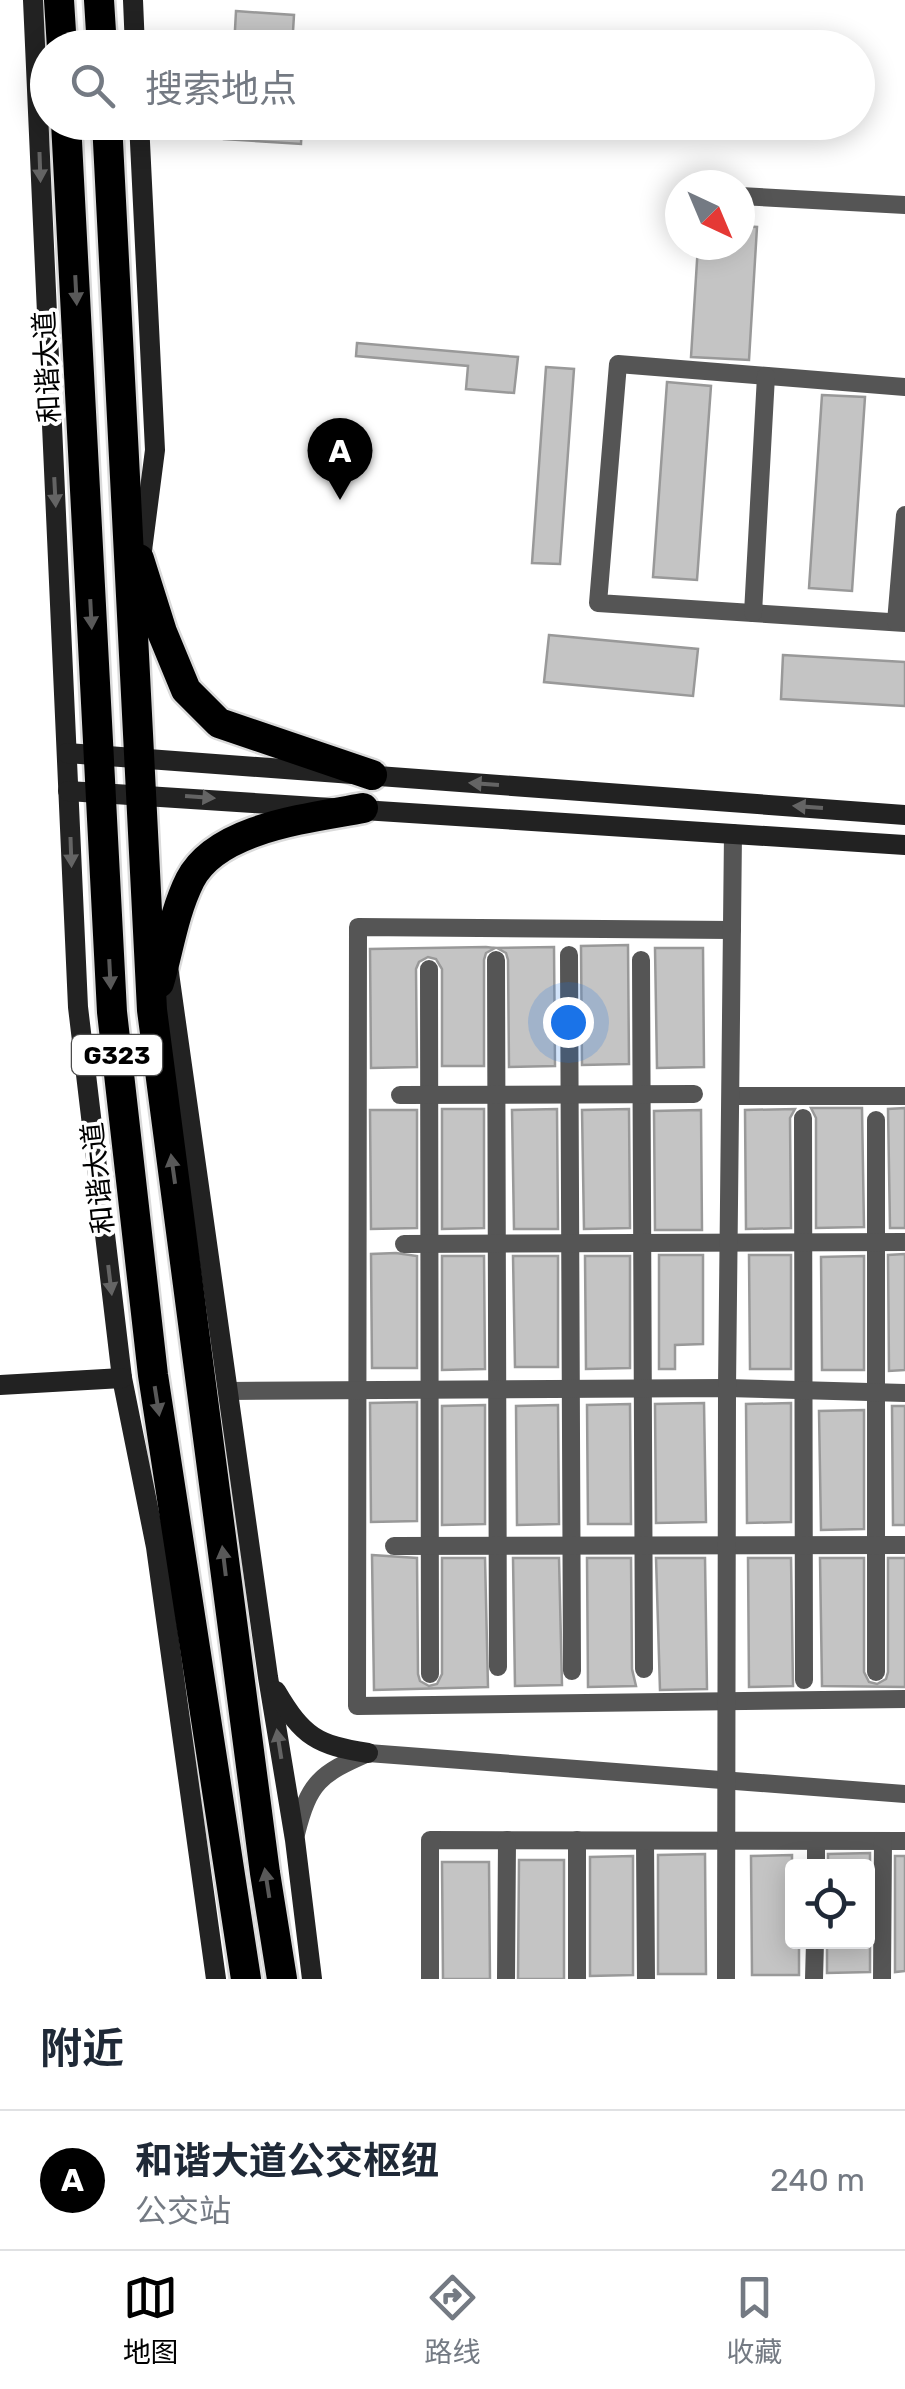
<!DOCTYPE html>
<html lang="zh">
<head>
<meta charset="utf-8">
<style>
	body { margin:0; font-family:Rubik,"Noto Sans SC",sans-serif; background:#f6f6f7; color:#1f2937 }
	.controls { position:absolute; right:30px; bottom:30px; display:grid; overflow:hidden; border-radius:10px; box-shadow:0 5px 25px #0003 }
	.controls button { width:90px; height:90px; display:grid; place-items:center; padding:0; border:0; border-bottom:2px solid #e0e1e3; background:#fff; color:#1f2937; font:50px sans-serif }
	.compass { position:absolute; left:665px; top:170px; width:90px; height:90px; border-radius:50%; background:#fff; box-shadow:0 5px 25px #0003; rotate:136deg }
	.you { position:absolute; left:568px; top:1022px; width:35px; height:35px; margin:-25px; border:8px solid #fff; border-radius:50%; background:#1a73e8; box-shadow:0 0 0 15px #1a73e833 }
	.badge { display:grid; place-items:center; width:65px; height:65px; border-radius:50%; background:#000; color:#fff; font-size:32px; font-weight:700 }
	.pin { position:absolute; translate:-50% -82px; filter:drop-shadow(0 2px 5px #0008) }
	.pin::after { content:''; position:absolute; top:52px; width:35px; height:30px; background:inherit; clip-path:polygon(0 0,100% 0,50% 100%) }
	.list { margin:0; padding:0; list-style:none }
	h2 { display:flex; justify-content:space-between; align-items:center; height:130px; margin:0; padding:0 40px; font-size:42px }
	h2 small { font-size:32px; font-weight:400; color:#747a83 }
	.list li { display:grid; grid-template-columns:65px 1fr auto; gap:30px; align-items:center; box-sizing:border-box; height:140px; padding:0 40px; border-top:2px solid #e0e1e3 }
	.list b { display:block; font-size:38px; white-space:nowrap }
	.list p { margin:0; font-size:32px; white-space:nowrap; color:#747a83 }
	.list em { font-size:32px; font-style:normal; color:#747a83 }
	.icon { flex:none; width:55px; height:55px; fill:none; stroke:currentColor; stroke-width:2; stroke-linecap:round; stroke-linejoin:round }
	.map { position:relative; flex:none; width:905px; height:1979px; overflow:hidden }
	.search { position:absolute; background:#fff; box-shadow:0 5px 25px #0003; left:30px; right:30px; top:30px; height:110px; display:flex; align-items:center; gap:25px; box-sizing:border-box; padding:0 35px; border-radius:55px; color:#747a83; font-size:38px }
	.sheet { height:270px; background:#fff }
	nav { display:flex; justify-content:space-around; align-items:center; box-sizing:border-box; height:140px; border-top:2px solid #e0e1e3; background:#fff; font-size:28px; color:#747a83 }
	nav a { display:grid; justify-items:center; gap:5px }
	nav .on { color:#000 }
	.map>svg:first-child { display:block }
</style>
</head>
<body>
<div class="map">
<svg width="905" height="1979" viewBox="0 0 905 1979">
	<rect width="100%" height="100%" fill="#fff"/>
	<g fill="#c4c4c4" stroke="#999" stroke-width="2.5">
		<path d="M 236,11 L 294,15 L 292,48 L 234,48 Z"/>
		<path d="M 225,122 L 302,122 L 301,144 L 224,139 Z"/>
		<path d="M 740,226 L 757,227 L 749,360 L 691,357 L 698,245 L 740,245 Z"/>
		<path d="M 357,343 L 518,357 L 514,393 L 466,389 L 468,366 L 356,356 Z"/>
		<path d="M 546,367 L 574,369 L 560,564 L 532,563 Z"/>
		<path d="M 667,382 L 711,386 L 697,580 L 653,577 Z"/>
		<path d="M 822,395 L 865,397 L 852,591 L 809,588 Z"/>
		<path d="M 549,635 L 698,649 L 693,696 L 544,682 Z"/>
		<path d="M 783,655 L 905,662 L 905,706 L 781,699 Z"/>
		<path d="M 628,945 L 629,1064 L 582,1065 L 581,946 Z"/>
		<path d="M 486,947 L 495,948 L 486,953 L 484,960 L 484,1066 L 442,1066 L 442,969 L 436,959 L 428,957 L 419,962 L 416,969 L 417,1067 L 371,1068 L 370,949 Z"/>
		<path d="M 554,947 L 555,1066 L 509,1067 L 508,960 L 506,953 L 497,948 Z"/>
		<path d="M 655,948 L 703,948 L 704,1067 L 657,1068 Z"/>
		<path d="M 811,1108 L 862,1108 L 864,1227 L 816,1228 L 816,1118 Z"/>
		<path d="M 905,1108 L 905,1228 L 890,1228 L 888,1109 Z"/>
		<path d="M 442,1109 L 484,1109 L 484,1228 L 442,1229 Z"/>
		<path d="M 557,1109 L 558,1229 L 514,1229 L 512,1110 Z"/>
		<path d="M 629,1109 L 630,1228 L 584,1229 L 582,1110 Z"/>
		<path d="M 795,1109 L 790,1118 L 791,1228 L 746,1229 L 745,1110 Z"/>
		<path d="M 370,1110 L 417,1110 L 417,1228 L 371,1229 Z"/>
		<path d="M 701,1110 L 702,1230 L 655,1230 L 654,1111 Z"/>
		<path d="M 396,1253 L 417,1256 L 417,1368 L 372,1368 L 371,1254 Z"/>
		<path d="M 905,1254 L 905,1370 L 889,1371 L 888,1255 Z"/>
		<path d="M 659,1255 L 703,1255 L 703,1344 L 675,1345 L 675,1369 L 659,1369 Z"/>
		<path d="M 749,1255 L 791,1255 L 791,1369 L 750,1369 Z"/>
		<path d="M 442,1256 L 484,1256 L 485,1369 L 442,1370 Z"/>
		<path d="M 513,1256 L 558,1256 L 558,1367 L 515,1367 Z"/>
		<path d="M 585,1256 L 630,1256 L 630,1368 L 586,1369 Z"/>
		<path d="M 864,1256 L 864,1370 L 822,1370 L 821,1257 Z"/>
		<path d="M 417,1402 L 417,1521 L 371,1522 L 370,1403 Z"/>
		<path d="M 704,1403 L 706,1522 L 656,1523 L 655,1404 Z"/>
		<path d="M 791,1403 L 791,1522 L 747,1523 L 746,1404 Z"/>
		<path d="M 630,1404 L 631,1524 L 588,1524 L 587,1405 Z"/>
		<path d="M 485,1405 L 485,1524 L 442,1525 L 442,1406 Z"/>
		<path d="M 558,1405 L 559,1524 L 517,1525 L 516,1406 Z"/>
		<path d="M 892,1406 L 905,1406 L 905,1525 L 893,1525 Z"/>
		<path d="M 864,1410 L 864,1529 L 821,1530 L 819,1411 Z"/>
		<path d="M 372,1555 L 417,1558 L 418,1674 L 420,1681 L 429,1686 L 437,1684 L 442,1674 L 442,1558 L 485,1558 L 488,1687 L 374,1690 Z"/>
		<path d="M 513,1558 L 559,1558 L 562,1685 L 515,1686 Z"/>
		<path d="M 587,1558 L 631,1558 L 632,1669 L 636,1686 L 588,1687 Z"/>
		<path d="M 656,1558 L 705,1558 L 707,1689 L 660,1690 Z"/>
		<path d="M 748,1558 L 791,1558 L 793,1686 L 749,1687 Z"/>
		<path d="M 820,1558 L 864,1558 L 864,1672 L 869,1682 L 877,1684 L 886,1679 L 888,1672 L 888,1558 L 905,1558 L 905,1687 L 822,1686 Z"/>
		<path d="M 870,1853 L 870,1972 L 827,1973 L 827,1942 L 868,1942 L 868,1866 L 828,1866 L 828,1854 Z"/>
		<path d="M 705,1854 L 706,1974 L 658,1974 L 658,1855 Z"/>
		<path d="M 792,1855 L 792,1942 L 799,1942 L 799,1975 L 752,1975 L 751,1856 Z"/>
		<path d="M 633,1856 L 633,1975 L 590,1976 L 590,1857 Z"/>
		<path d="M 895,1856 L 905,1856 L 905,1971 L 895,1972 Z"/>
		<path d="M 519,1860 L 564,1860 L 564,1979 L 518,1979 Z"/>
		<path d="M 442,1862 L 489,1862 L 490,1979 L 443,1979 Z"/>
	</g>
	<g fill="none" stroke-linecap="round" stroke-linejoin="round">
		<defs>
			<g id="highway">
				<path d="M 59,0 L 62,48"/>
				<path d="M 99,0 L 102,48"/>
				<path d="M 66,122 L 112,1012 L 153,1375 L 246,1979"/>
				<path d="M 107,122 L 152,1010 L 265,1873 L 282,1979"/>
				<path d="M 139,559 L 162,632 L 186,690 L 219,723 L 372,775"/>
				<path d="M 159,983 C 169,948 174,912 190,880 C 217,827 311,818 363,808"/>
			</g>
		</defs>
		<use href="#highway" stroke="#dbdbdb" stroke-width="35"/>
		<g stroke="#555" stroke-width="18">
			<path d="M 740,196 L 905,205"/>
			<path d="M 905,387 L 618,364 L 598,603 L 905,623"/>
			<path d="M 753,613 L 766,376"/>
			<path d="M 896,622 L 905,515"/>
			<path d="M 732,930 L 358,927 L 357,1706 L 905,1699"/>
			<path d="M 569,955 L 572,1671"/>
			<path d="M 496,960 L 498,1667"/>
			<path d="M 641,960 L 644,1669"/>
			<path d="M 429,969 L 430,1674"/>
			<path d="M 400,1095 L 694,1094"/>
			<path d="M 731,1096 L 905,1096"/>
			<path d="M 803,1118 L 804,1680"/>
			<path d="M 876,1120 L 876,1672"/>
			<path d="M 404,1244 L 905,1242"/>
			<path d="M 228,1391 L 727,1388 L 905,1393"/>
			<path d="M 394,1546 L 905,1545"/>
			<path d="M 296,1834 C 309,1782 320,1774 368,1753 L 905,1794"/>
			<path d="M 645,1841 L 646,1979"/>
			<path d="M 816,1866 L 816,1841"/>
			<path d="M 430,1979 L 430,1840 L 905,1841"/>
			<path d="M 506,1979 L 507,1840"/>
			<path d="M 577,1979 L 577,1840"/>
			<path d="M 726,1979 L 727,1388 L 733,833"/>
			<path d="M 814,1979 L 815,1942"/>
			<path d="M 882,1979 L 883,1841"/>
		</g>
		<g stroke="#222" stroke-width="20">
			<path d="M 33,0 L 78,1007 L 122,1378 L 156,1547 L 216,1979"/>
			<path d="M 133,0 L 135,48"/>
			<path d="M 139,122 L 155,450 L 140,566"/>
			<path d="M 67,753 L 905,815"/>
			<path d="M 68,791 L 905,845"/>
			<path d="M 168,966 L 268,1677 L 295,1840 L 312,1979"/>
			<path d="M 0,1385 L 122,1378"/>
			<path d="M 276,1691 C 303,1737 317,1745 368,1753"/>
		</g>
		<use href="#highway" stroke="#000" stroke-width="30"/>
	</g>
	<defs><path id="oneway-solid" d="M-6-.8H1V-3.2L6.5 0L1 3.2V.8H-6Z" transform="scale(2.5)"/></defs>
	<g fill="#646464">
		<use href="#oneway-solid" transform="translate(40 167) rotate(88)"/>
		<use href="#oneway-solid" transform="translate(55 492) rotate(87)"/>
		<use href="#oneway-solid" transform="translate(484 784) rotate(-176)"/>
		<use href="#oneway-solid" transform="translate(200 797) rotate(4)"/>
		<use href="#oneway-solid" transform="translate(808 807) rotate(-176)"/>
		<use href="#oneway-solid" transform="translate(71 852) rotate(88)"/>
		<use href="#oneway-solid" transform="translate(110 1280) rotate(83)"/>
		<use href="#oneway-solid" transform="translate(279 1744) rotate(-99)"/>
	</g>
	<g fill="#595959">
		<use href="#oneway-solid" transform="translate(76 290) rotate(87)"/>
		<use href="#oneway-solid" transform="translate(91 614) rotate(87)"/>
		<use href="#oneway-solid" transform="translate(110 974) rotate(87)"/>
		<use href="#oneway-solid" transform="translate(173 1169) rotate(-98)"/>
		<use href="#oneway-solid" transform="translate(157 1401) rotate(81)"/>
		<use href="#oneway-solid" transform="translate(224 1561) rotate(-97)"/>
		<use href="#oneway-solid" transform="translate(267 1883) rotate(-99)"/>
	</g>
	<g text-anchor="middle" dominant-baseline="central" stroke-width="8" stroke-linejoin="round" paint-order="stroke">
		<rect fill="#fff" stroke="#4c4c4c" stroke-width="2.5" x="72" y="1035" width="90" height="40" rx="8"/>
		<g font-size="25" font-weight="bold" fill="#000">
			<text x="117" y="1055">G323</text>
		</g>
		<g font-size="28" fill="#000" stroke="#fff">
			<text transform="translate(47 367) rotate(-93)">和谐大道</text>
			<text transform="translate(98 1178) rotate(-96)">和谐大道</text>
		</g>
	</g>
</svg>
<div class="controls">
<button><svg class="icon" aria-label="locate" viewBox="0 0 24 24"><circle cx="12" cy="12" r="6"/><path d="M12 2v4M12 18v4M2 12h4M18 12h4"/></svg></button>
</div>
<svg class="compass" viewBox="-18 -18 36 36"><path d="M0-13l5 13h-10z" fill="#e53935"/><path d="M0 13l5-13h-10z" fill="#747a83"/></svg>
<div class="you"></div>
<div class="pin badge" style="left:340px;top:500px">A</div>
<div class="search"><svg class="icon" aria-label="search" viewBox="0 0 24 24"><circle cx="10" cy="10" r="6"/><path d="M15 15l6 6"/></svg>搜索地点</div>
</div>
<section class="sheet">
<h2>附近<small></small></h2>
<ul class="list">
<li><span class="badge">A</span><div><b>和谐大道公交枢纽</b><p>公交站</p></div><em>240 m</em></li>
</ul>
</section>
<nav>
<a class="on"><svg class="icon" aria-label="map" viewBox="0 0 24 24"><path d="M3 6l6-2 6 2 6-2v14l-6 2-6-2-6 2zM9 4v14M15 6v14"/></svg>地图</a>
<a><svg class="icon" aria-label="directions" viewBox="0 0 24 24"><path d="M12 3l9 9-9 9-9-9zM9 14v-3h6M13 9l2 2-2 2"/></svg>路线</a>
<a><svg class="icon" aria-label="saved" viewBox="0 0 24 24"><path d="M7 4h10v16l-5-4-5 4z"/></svg>收藏</a>
</nav>
</body>
</html>
